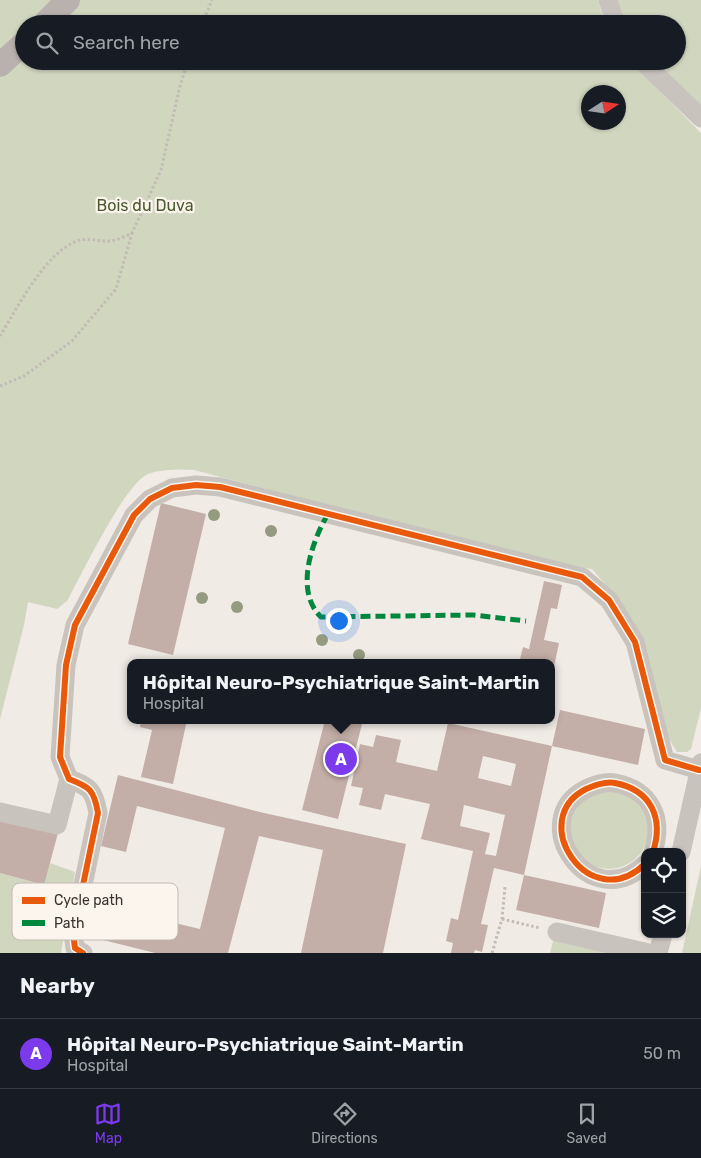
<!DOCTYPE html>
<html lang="en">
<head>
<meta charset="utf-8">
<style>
	body { margin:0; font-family:Rubik,sans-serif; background:#242831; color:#f1f3f6 }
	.controls { position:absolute; right:15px; bottom:15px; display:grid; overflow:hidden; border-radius:10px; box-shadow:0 1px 4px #0004 }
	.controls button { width:45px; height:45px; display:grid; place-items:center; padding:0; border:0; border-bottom:1px solid #363941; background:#171b24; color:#f1f3f6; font:25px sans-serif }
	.compass { position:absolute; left:581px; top:85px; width:45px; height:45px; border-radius:50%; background:#171b24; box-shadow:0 1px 4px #0004; rotate:78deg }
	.you { position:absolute; left:338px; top:620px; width:18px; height:18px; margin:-12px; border:4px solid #fff; border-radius:50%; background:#1a73e8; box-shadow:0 0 0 8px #1a73e833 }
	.badge { display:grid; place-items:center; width:32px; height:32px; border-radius:50%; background:#7c3aed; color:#fff; font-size:16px; font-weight:700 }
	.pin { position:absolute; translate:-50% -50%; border:2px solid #fff; box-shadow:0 1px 5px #0006 }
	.popup { position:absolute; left:127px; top:659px; width:428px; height:65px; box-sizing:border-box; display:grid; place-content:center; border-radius:10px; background:#171b24; filter:drop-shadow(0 1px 4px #0005); font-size:16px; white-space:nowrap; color:#9ea1a6 }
	.popup b { font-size:19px; color:#f1f3f6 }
	.popup::after { content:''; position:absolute; left:50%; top:100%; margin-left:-10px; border:10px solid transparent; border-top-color:#171b24 }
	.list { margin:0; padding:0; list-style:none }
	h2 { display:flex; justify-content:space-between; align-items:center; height:65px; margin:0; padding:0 20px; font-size:21px }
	h2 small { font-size:16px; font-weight:400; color:#9ea1a6 }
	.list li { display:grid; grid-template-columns:32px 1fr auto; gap:15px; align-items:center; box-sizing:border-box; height:70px; padding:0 20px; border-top:1px solid #363941 }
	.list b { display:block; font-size:19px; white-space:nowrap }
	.list p { margin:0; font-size:16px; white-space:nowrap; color:#9ea1a6 }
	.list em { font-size:16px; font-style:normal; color:#9ea1a6 }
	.icon { flex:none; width:28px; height:28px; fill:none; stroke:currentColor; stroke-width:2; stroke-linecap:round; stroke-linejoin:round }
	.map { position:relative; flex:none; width:701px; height:953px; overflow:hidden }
	.search { position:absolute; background:#171b24; box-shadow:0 1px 4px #0004; left:15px; right:15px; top:15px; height:55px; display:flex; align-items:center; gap:12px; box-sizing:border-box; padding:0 18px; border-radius:28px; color:#9ea1a6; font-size:19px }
	.sheet { height:135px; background:#171b24 }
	nav { display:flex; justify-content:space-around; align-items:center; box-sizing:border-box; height:70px; border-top:1px solid #363941; background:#171b24; font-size:14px; color:#9ea1a6 }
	nav a { display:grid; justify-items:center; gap:2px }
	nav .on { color:#7c3aed }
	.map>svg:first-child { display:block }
</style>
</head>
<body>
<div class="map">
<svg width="701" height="953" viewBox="0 0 701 953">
	<rect width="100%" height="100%" fill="#f0ebe5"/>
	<g fill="#d1d6bf" fill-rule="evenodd">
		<path d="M 0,0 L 598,0 L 605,24 L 24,24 L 24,61 L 630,61 L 701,133 L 701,708 L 691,749 L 687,752 L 677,752 L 669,739 L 645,650 L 612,592 L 592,569 L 535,560 L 194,470 C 178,469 162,469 148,474 C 125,483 81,576 67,601 L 57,609 L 28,602 L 24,625 L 0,719 ZM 588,92 L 618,92 L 618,122 L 588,122 Z"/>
		<path d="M 618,0 L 701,0 L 701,109 L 652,61 L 677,61 L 677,24 L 626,24 Z"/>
		<circle cx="609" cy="830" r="39"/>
		<path d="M 50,863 L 75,872 L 61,953 L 0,953 L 0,873 L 43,885 Z"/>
		<path d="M 701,866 L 701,953 L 682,953 Z"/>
		<path d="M 554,937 L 622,953 L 550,953 Z"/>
	</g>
	<g fill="#c3afa7" fill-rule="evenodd">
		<path d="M 161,503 L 206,514 L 173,655 L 128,644 Z"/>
		<path d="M 544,581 L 562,585 L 557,609 L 551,608 L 544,640 L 559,643 L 552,676 L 551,663 L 519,663 L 523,647 L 529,649 Z"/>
		<path d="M 560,710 L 645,729 L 638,765 L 552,746 Z"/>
		<path d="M 141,720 L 187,720 L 173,784 L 141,777 L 152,730 L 140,727 Z"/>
		<path d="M 325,720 L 363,720 L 338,819 L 302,810 Z"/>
		<path d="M 448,723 L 552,746 L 524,875 L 494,868 L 481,924 L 488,925 L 482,952 L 475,950 L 474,953 L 451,953 L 453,943 L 446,941 L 451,918 L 458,920 L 473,851 L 421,839 L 430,804 L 385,794 L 381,810 L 359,805 L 363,788 L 351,786 L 360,744 L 373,747 L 376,735 L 401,740 L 396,762 L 437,771 ZM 483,756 L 516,764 L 511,786 L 478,778 ZM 464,805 L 505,815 L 496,856 L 485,854 L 490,833 L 460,826 Z"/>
		<path d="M 118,775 L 264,813 L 406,844 L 383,953 L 301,953 L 323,850 L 259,836 L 228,953 L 155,953 L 87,936 L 95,904 L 200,929 L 225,828 L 137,806 L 126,852 L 101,846 Z"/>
		<path d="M 0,816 L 58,833 L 44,885 L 0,873 Z"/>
		<path d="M 524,875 L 606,893 L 599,928 L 516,910 Z"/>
	</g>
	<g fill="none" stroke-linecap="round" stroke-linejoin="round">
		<g stroke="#c2bbb6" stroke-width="3" stroke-dasharray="2.5 2.5" stroke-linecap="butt">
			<path d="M 202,24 L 212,0"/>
			<path d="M 0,336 C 18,307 46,250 80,240 C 90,238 101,242 111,241 C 118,240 126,236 132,233 L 161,170 L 180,86 L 188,61"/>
			<path d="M 0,386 L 24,376 L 72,341 L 116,289 L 132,233"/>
			<path d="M 502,919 L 540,928"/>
			<path d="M 492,953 L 502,919 L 505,887"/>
		</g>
		<g stroke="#c9c3be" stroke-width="19">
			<path d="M 608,0 L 616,24"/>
			<path d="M 642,61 L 701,118"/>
			<path d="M 0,812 L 57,825 L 69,779"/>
			<path d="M 681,852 L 701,763"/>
			<path d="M 645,864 C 590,917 525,820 586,789 C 595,785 605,781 615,783 C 651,790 664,818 653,852"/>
			<path d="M 557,932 L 649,953"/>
			<path d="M 83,953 L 75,948 L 73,933 L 98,813 C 94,790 90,787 69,779 L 60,757 L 66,665 L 75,625 L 134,515 L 150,499 L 172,488 L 196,485 L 220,487 L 582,577 L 609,600 L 635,642 L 665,760 L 699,770"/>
			<path d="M 658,953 L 663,934"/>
		</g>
		<g stroke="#b8b1ad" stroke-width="24">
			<path d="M 44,24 L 68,0"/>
			<path d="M 0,65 L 24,43"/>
		</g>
		<path stroke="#00873e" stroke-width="5" stroke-dasharray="10 5" stroke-linecap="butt" d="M 328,514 C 312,541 294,591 321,617 L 473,615 L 526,621"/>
		<defs>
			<g id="cycleway">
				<path d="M 645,864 C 590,917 525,820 586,789 C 595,785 605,781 615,783 C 651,790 664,818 653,852"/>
				<path d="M 83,953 L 75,948 L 73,933 L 98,813 C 94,790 90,787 69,779 L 60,757 L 66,665 L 75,625 L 134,515 L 150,499 L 172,488 L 196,485 L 220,487 L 582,577 L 609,600 L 635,642 L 665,760 L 699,770"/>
			</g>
		</defs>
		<use href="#cycleway" stroke="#fbf5ee" stroke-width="9"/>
		<use href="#cycleway" stroke="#e8590c" stroke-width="6"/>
	</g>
	<g fill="#959b80">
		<circle cx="214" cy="515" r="6"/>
		<circle cx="271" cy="531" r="6"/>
		<circle cx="202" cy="598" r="6"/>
		<circle cx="237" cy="607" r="6"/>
		<circle cx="322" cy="640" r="6"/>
		<circle cx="359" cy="655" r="6"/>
	</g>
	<g text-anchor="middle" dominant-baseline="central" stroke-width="4.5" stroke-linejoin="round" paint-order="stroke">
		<g font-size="16" fill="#4a5a2e" stroke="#fbf5ee">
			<text x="145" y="205">Bois du Duva</text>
		</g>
	</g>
	<rect x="12" y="883" width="166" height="57" rx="8" fill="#fbf5ee" stroke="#c1bab4" stroke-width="1"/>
	<rect x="22" y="897" width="23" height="7" fill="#e8590c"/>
	<rect x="22" y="920" width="23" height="6" fill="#00873e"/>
	<g font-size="14" fill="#3b302b">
		<text x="54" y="905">Cycle path</text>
		<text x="54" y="928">Path</text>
	</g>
</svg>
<div class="controls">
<button><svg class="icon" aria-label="locate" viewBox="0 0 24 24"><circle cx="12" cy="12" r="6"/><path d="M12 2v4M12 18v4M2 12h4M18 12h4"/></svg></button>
<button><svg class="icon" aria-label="layers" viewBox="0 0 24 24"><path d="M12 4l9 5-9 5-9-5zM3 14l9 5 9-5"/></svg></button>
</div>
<svg class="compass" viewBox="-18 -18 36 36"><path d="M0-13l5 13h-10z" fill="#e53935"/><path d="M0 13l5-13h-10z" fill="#9ea1a6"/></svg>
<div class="you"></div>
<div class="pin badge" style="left:341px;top:759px">A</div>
<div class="popup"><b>Hôpital Neuro-Psychiatrique Saint-Martin</b>Hospital</div>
<div class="search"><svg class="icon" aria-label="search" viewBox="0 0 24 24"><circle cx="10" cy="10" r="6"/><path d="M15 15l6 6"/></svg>Search here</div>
</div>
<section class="sheet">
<h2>Nearby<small></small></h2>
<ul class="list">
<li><span class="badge">A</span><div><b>Hôpital Neuro-Psychiatrique Saint-Martin</b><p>Hospital</p></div><em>50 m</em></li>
</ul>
</section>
<nav>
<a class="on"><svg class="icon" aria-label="map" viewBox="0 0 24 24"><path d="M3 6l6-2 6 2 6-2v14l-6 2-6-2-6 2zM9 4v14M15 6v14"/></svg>Map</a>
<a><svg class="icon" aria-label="directions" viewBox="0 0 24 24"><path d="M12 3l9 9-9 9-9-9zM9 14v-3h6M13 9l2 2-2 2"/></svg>Directions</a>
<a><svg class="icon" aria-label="saved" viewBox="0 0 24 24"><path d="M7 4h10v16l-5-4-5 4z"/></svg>Saved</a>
</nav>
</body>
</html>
